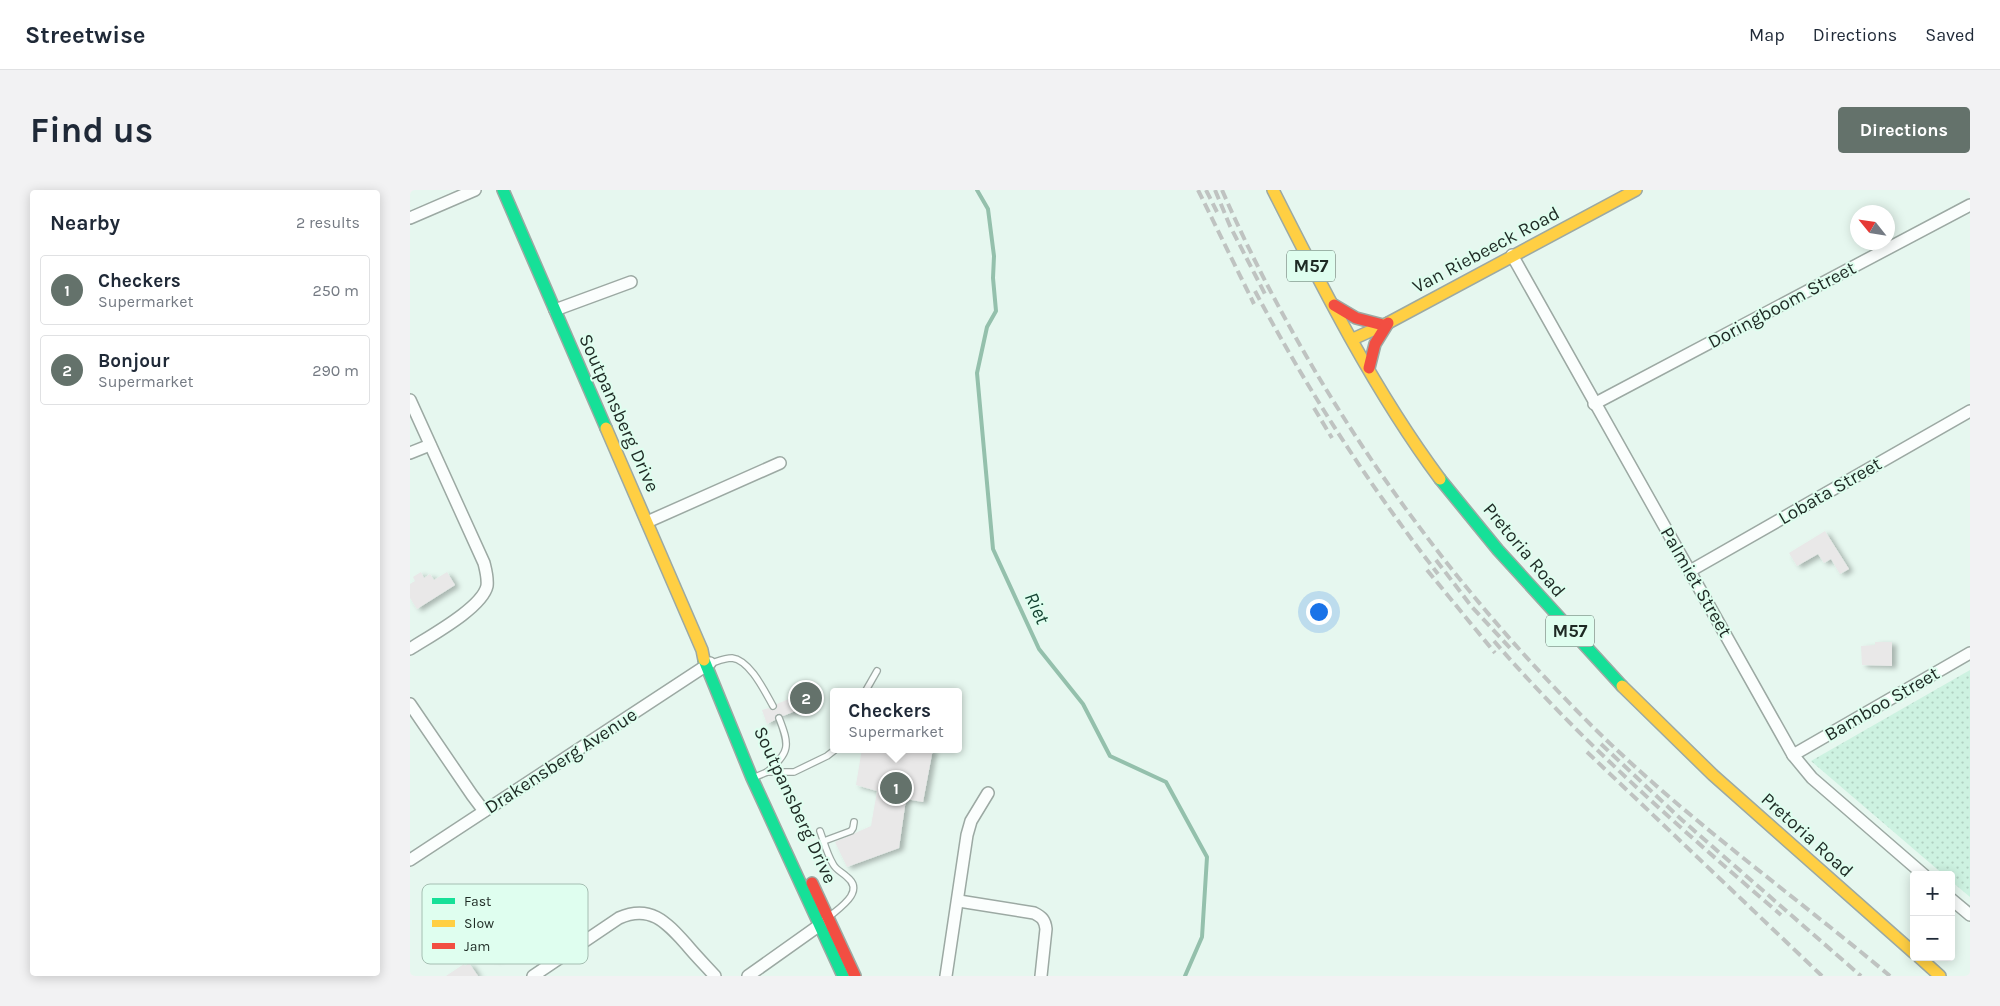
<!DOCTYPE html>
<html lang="en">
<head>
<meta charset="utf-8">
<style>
	body { margin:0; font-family:Karla,sans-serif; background:#f2f2f3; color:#1f2937 }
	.controls { position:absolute; right:15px; bottom:15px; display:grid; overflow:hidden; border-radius:5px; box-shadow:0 2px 12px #0003 }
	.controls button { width:45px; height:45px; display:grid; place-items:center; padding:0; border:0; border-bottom:1px solid #e0e1e3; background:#fff; color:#1f2937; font:25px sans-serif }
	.compass { position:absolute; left:1440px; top:15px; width:45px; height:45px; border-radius:50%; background:#fff; box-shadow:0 2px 12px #0003; rotate:300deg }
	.you { position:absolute; left:908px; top:421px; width:18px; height:18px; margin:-12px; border:4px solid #fff; border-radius:50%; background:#1a73e8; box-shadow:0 0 0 8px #1a73e833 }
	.badge { display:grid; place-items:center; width:32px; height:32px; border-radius:50%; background:#64726b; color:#fff; font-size:16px; font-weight:700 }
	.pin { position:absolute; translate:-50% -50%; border:2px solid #fff; box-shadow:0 1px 5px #0006 }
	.popup { position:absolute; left:420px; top:498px; width:132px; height:65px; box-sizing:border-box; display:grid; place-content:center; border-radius:5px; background:#fff; filter:drop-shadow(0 1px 4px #0005); font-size:16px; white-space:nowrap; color:#747a83 }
	.popup b { font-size:19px; color:#1f2937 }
	.popup::after { content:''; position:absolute; left:50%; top:100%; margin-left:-10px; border:10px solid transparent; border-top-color:#fff }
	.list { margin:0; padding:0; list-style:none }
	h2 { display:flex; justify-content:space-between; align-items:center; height:65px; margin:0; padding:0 20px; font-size:21px }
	h2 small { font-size:16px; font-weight:400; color:#747a83 }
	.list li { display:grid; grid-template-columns:32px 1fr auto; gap:15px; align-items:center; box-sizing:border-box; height:70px; margin:0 10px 10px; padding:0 10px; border:1px solid #e0e1e3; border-radius:5px }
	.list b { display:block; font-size:19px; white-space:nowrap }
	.list p { margin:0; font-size:16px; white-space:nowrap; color:#747a83 }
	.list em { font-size:16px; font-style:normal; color:#747a83 }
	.map { position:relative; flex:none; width:1560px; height:786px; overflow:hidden; border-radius:5px }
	header { display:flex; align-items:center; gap:30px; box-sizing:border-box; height:70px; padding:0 25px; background:#fff; border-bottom:1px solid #e0e1e3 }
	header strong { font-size:24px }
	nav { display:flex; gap:28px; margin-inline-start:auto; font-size:18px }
	.intro { display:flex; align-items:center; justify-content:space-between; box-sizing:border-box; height:120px; padding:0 30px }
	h1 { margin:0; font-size:35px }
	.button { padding:12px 22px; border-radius:5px; background:#64726b; color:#fff; font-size:18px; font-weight:700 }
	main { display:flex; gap:30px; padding:0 30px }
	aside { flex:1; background:#fff; border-radius:5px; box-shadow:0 2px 12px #0003 }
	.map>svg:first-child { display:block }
</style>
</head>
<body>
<header>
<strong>Streetwise</strong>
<nav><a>Map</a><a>Directions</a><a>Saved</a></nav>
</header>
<div class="intro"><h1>Find us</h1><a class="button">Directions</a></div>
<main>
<aside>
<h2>Nearby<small>2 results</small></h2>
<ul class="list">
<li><span class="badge">1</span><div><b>Checkers</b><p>Supermarket</p></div><em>250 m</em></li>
<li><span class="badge">2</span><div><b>Bonjour</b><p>Supermarket</p></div><em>290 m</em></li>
</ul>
</aside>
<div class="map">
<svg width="1560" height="786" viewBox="0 0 1560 786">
	<defs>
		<pattern id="park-dots" width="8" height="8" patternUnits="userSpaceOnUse" patternTransform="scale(1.25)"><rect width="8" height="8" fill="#cdf2e1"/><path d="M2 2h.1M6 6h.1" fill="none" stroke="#b0d0c1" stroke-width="1.8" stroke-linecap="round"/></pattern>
		<filter id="shadow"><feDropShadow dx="4.5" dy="2.5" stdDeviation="2.5" flood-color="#0004"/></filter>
	</defs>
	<rect width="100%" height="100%" fill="#e6f7ef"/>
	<path fill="url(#park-dots)" d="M 1560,480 L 1560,707 L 1541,691 L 1541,685 L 1534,685 L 1401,571 Z"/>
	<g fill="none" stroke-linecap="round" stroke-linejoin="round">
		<path stroke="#94c0ac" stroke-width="4" d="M 567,0 L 578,19 L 584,66 L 583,88 L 586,121 L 577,137 L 567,183 L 583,359 L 629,459 L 673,514 L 700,566 L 756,592 L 797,667 L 792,747 L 775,786"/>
	</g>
	<g fill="#e9e8e8" filter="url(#shadow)">
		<path d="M 1415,341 L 1439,379 L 1430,384 L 1421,369 L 1414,373 L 1408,364 L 1387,376 L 1379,363 Z"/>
		<path d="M 11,382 L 14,388 L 20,384 L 24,390 L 37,382 L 45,395 L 7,419 L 0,408 L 0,394 L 5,391 L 3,387 Z"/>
		<path d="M 1465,452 L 1482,452 L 1482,476 L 1452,475 L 1451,456 L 1465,455 Z"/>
		<path d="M 388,505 L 393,518 L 373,526 L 370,524 L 367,524 L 365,530 L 357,534 L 352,520 L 359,518 L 361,520 L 365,520 L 367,518 L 367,514 Z"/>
		<path d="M 452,559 L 523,559 L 513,612 L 496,609 L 489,658 L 437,677 L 425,652 L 461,636 L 467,601 L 446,595 Z"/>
		<path d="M 79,740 L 93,745 L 90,758 L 91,759 L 87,769 L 71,764 Z"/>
		<path d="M 59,773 L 68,786 L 36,786 L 54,774 L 55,776 Z"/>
	</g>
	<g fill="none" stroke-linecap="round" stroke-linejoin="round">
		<defs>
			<g id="lane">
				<path d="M 302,473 C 308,471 315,468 322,468 C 340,470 355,502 363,516"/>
				<path d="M 455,502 L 467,481"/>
				<path d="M 357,582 C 380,562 380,556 369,528"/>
				<path d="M 343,588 L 357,582 L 384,582 L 417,566 L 426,559"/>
				<path d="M 410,641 C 414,652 417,664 423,674 C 426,680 432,682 437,687 C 455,701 431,717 420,726"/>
				<path d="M 414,651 L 441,641 L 443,638 L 444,632"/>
			</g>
			<g id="street">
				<path d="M 0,28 L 65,0"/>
				<path d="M 1102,65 L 1383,565 L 1402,588 L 1514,685"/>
				<path d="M 145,120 L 221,92"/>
				<path d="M 0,210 L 74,373 C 76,381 78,388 77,396 C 72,418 20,446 0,459"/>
				<path d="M 1184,214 L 1560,15"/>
				<path d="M 0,263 L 20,255"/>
				<path d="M 237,332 L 370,273"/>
				<path d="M 1280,381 L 1560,221"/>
				<path d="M 0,514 L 62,605 L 74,621"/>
				<path d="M 1383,565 L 1560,463"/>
				<path d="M 0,670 L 300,473"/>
				<path d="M 1541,709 L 1560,725"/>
				<path d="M 549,711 L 624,723 C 632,727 635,730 636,739 L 631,786"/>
				<path d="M 123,786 L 209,728 C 240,714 256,732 276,754 C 285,765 295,775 305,786"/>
				<path d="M 338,786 L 414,732"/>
				<path d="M 536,786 L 557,645 L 561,631 L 578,603"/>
			</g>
			<g id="fast">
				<path d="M 93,0 L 196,238"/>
				<path d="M 1030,289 L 1088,360 L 1212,496"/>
				<path d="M 294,470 L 342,588 L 433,786"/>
			</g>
			<g id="slow">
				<path d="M 863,0 C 912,97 965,202 1030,289"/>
				<path d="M 943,149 L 978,133 L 1226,0"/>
				<path d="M 196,238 L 292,460 L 294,470"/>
				<path d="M 1212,496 L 1303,585 L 1504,763"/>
				<path d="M 1509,767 L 1530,786"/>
			</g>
			<g id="jam">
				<path d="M 924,115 L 946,128 L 973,135"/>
				<path d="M 959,178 L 965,154 L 978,133"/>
				<path d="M 402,693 L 445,786"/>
			</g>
		</defs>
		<use href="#lane" stroke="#9ca9a3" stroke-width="8"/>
		<use href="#street" stroke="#9ca9a3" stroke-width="14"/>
		<use href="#fast" stroke="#9ca9a3" stroke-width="14"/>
		<use href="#slow" stroke="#9ca9a3" stroke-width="14"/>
		<use href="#jam" stroke="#9ca9a3" stroke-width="14"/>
		<use href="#lane" stroke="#fbfefd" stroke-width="5.5"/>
		<use href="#street" stroke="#fbfefd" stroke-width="11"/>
		<use href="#fast" stroke="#16e098" stroke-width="11"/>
		<use href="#slow" stroke="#ffcf43" stroke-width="11"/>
		<use href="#jam" stroke="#f24e42" stroke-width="11"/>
		<g stroke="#bfc3c1" stroke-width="4" stroke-dasharray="10 5" stroke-linecap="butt">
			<path d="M 788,0 L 844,114"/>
			<path d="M 796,0 L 807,22"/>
			<path d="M 805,0 L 820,36 L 856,106"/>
			<path d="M 812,0 C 899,199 1029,384 1183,537 C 1275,628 1381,703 1480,786"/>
			<path d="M 845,101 C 898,201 959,295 1028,384"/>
			<path d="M 904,218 L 922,248"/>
			<path d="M 1026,370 L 1062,417 L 1100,458"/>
			<path d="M 1017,380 L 1085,463"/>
			<path d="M 1084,451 C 1171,552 1270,638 1371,725"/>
			<path d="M 1191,554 L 1272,630 L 1451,786"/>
			<path d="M 1177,562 L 1412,786"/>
		</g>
	</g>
	<g text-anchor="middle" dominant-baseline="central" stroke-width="4" stroke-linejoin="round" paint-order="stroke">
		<g fill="#dffeef" stroke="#586a61" stroke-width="1">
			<rect x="877" y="60.5" width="48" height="31" rx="4"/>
			<rect x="1136" y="425.5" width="48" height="31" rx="4"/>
		</g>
		<g font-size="18" font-weight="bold" fill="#1e2a24">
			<text x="901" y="76">M57</text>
			<text x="1160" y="441">M57</text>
		</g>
		<g font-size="19" fill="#1e2a24" stroke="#dffeef">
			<text transform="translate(1076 60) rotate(-28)">Van Riebeeck Road</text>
			<text transform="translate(1372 115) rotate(-28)">Doringboom Street</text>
			<text transform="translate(209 223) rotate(66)">Soutpansberg Drive</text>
			<text transform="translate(1420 301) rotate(-30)">Lobata Street</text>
			<text transform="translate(1114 360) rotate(50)">Pretoria Road</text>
			<text transform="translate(1286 392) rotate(60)">Palmiet Street</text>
			<text transform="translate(1472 514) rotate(-30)">Bamboo Street</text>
			<text transform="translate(151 571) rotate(-33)">Drakensberg Avenue</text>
			<text transform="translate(385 615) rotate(65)">Soutpansberg Drive</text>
			<text transform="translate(1397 645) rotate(42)">Pretoria Road</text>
		</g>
		<g font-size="20" font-style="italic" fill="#134231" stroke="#dffeef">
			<text transform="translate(627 418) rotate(65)">Riet</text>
		</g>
	</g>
	<rect x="12" y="694" width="166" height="80" rx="8" fill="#dffeef" stroke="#a5beb2" stroke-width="1"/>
	<rect x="22" y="708" width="23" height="6" fill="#16e098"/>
	<rect x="22" y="730" width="23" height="7" fill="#ffcf43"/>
	<rect x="22" y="753" width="23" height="6" fill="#f24e42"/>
	<g font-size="14" fill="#1e2a24">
		<text x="54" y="716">Fast</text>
		<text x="54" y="738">Slow</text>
		<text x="54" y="761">Jam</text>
	</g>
</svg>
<div class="controls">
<button>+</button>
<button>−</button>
</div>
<svg class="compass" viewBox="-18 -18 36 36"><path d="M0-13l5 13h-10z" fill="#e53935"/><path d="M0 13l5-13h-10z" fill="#747a83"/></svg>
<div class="you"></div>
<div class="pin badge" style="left:486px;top:598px">1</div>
<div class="popup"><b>Checkers</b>Supermarket</div>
<div class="pin badge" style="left:396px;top:508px">2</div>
</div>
</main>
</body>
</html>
